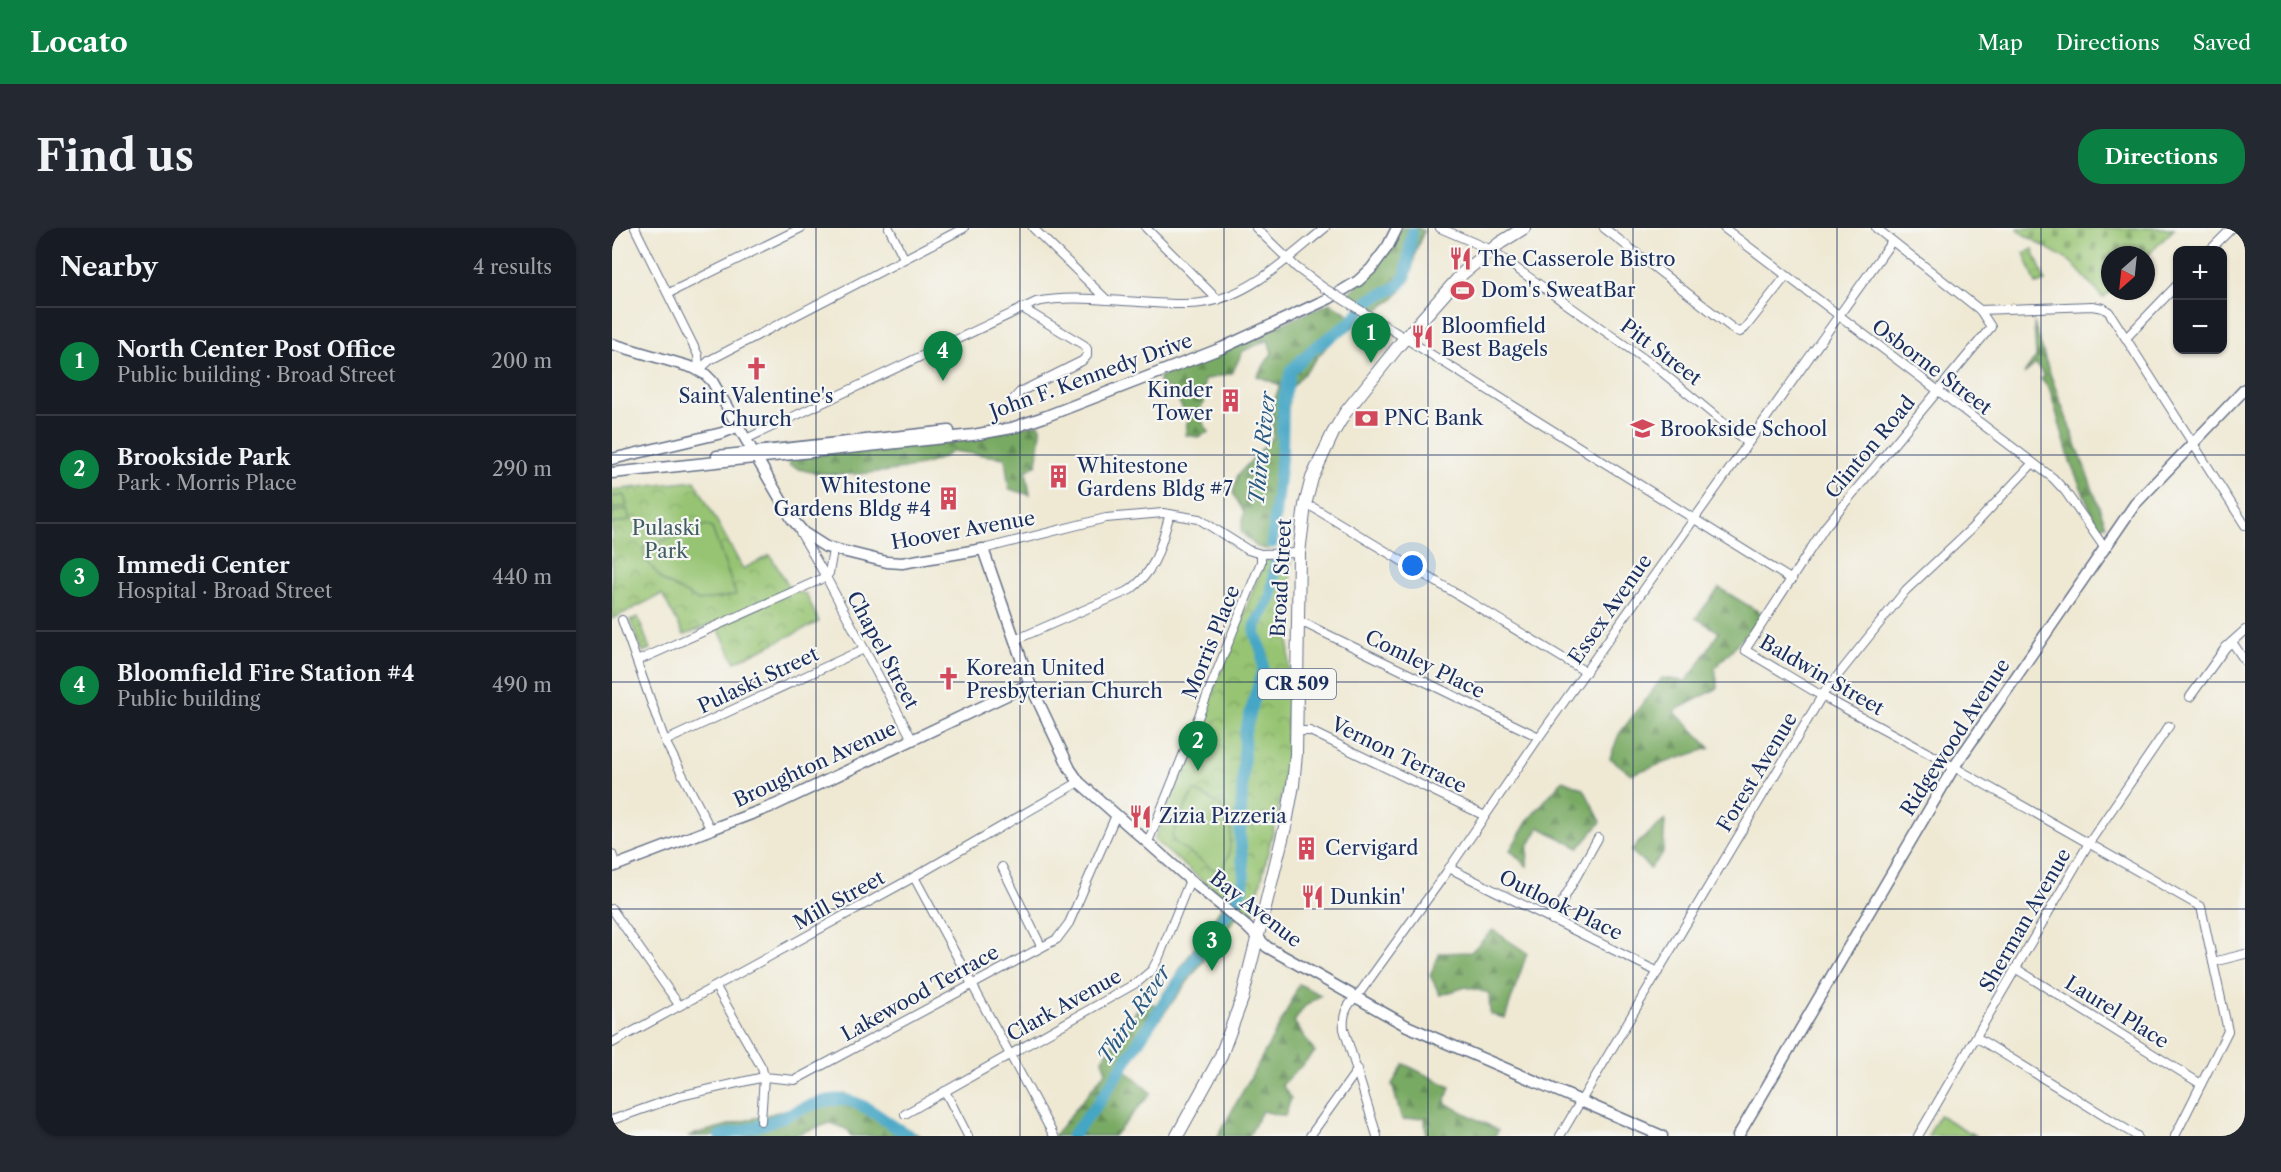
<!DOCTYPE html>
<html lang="en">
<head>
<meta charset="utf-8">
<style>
	body { margin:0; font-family:"Libre Caslon Text",serif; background:#242831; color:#f1f3f6 }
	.controls { position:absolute; right:18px; top:18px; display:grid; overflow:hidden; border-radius:12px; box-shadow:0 2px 4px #0004 }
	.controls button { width:54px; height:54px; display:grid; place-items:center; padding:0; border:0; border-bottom:2px solid #363941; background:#171b24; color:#f1f3f6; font:30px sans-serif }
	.compass { position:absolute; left:1489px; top:18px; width:54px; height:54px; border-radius:50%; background:#171b24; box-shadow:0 2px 4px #0004; rotate:207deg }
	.you { position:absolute; left:801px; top:338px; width:21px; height:21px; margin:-15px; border:4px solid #fff; border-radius:50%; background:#1a73e8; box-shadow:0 0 0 9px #1a73e833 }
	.badge { display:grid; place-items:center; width:39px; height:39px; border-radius:50%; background:#0b8043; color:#fff; font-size:20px; font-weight:700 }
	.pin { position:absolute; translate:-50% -50px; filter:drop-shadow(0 2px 3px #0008) }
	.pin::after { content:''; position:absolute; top:32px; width:21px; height:18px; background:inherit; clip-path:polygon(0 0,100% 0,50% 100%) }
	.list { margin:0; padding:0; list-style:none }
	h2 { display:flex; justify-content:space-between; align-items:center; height:78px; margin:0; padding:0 24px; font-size:26px }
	h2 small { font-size:20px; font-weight:400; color:#9ea1a6 }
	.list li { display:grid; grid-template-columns:39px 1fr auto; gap:18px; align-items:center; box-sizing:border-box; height:108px; padding:0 24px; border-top:2px solid #363941 }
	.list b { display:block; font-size:22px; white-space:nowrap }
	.list p { margin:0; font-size:20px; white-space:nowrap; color:#9ea1a6 }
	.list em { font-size:20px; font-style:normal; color:#9ea1a6 }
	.map { position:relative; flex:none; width:1633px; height:908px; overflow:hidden; border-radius:24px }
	header { display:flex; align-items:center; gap:36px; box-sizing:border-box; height:84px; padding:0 30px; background:#0b8043; color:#fff }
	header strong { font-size:28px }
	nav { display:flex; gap:33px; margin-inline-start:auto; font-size:21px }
	.intro { display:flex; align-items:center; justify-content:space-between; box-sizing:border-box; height:144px; padding:0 36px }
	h1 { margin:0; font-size:42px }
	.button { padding:15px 27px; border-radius:24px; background:#0b8043; color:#fff; font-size:21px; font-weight:700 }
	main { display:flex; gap:36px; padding:0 36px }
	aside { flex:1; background:#171b24; border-radius:24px; box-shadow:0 2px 4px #0004 }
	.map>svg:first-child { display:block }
</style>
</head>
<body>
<header>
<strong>Locato</strong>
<nav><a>Map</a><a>Directions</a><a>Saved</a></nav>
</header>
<div class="intro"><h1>Find us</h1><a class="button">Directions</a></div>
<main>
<aside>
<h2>Nearby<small>4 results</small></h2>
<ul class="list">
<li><span class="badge">1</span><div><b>North Center Post Office</b><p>Public building · Broad Street</p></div><em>200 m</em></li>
<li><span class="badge">2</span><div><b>Brookside Park</b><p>Park · Morris Place</p></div><em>290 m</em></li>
<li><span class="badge">3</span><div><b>Immedi Center</b><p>Hospital · Broad Street</p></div><em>440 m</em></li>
<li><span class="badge">4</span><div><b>Bloomfield Fire Station #4</b><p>Public building</p></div><em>490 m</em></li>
</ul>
</aside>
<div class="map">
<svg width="1633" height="908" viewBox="0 0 1633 908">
	<defs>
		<pattern id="grass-dots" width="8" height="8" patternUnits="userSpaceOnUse" patternTransform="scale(1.5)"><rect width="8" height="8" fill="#97c472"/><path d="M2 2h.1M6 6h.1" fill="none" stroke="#7aa061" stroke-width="1.8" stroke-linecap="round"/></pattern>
		<pattern id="forest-firs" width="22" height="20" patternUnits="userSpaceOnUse" patternTransform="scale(1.5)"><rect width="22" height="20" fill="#79aa64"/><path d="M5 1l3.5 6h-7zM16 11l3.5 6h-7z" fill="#628b56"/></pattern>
		<pattern id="cemetery-stones" width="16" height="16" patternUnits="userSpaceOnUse" patternTransform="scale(1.5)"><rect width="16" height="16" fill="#97c472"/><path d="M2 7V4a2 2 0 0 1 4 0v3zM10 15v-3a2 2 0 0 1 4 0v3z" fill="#7aa061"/></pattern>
		<pattern id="park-crowns" width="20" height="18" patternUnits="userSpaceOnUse" patternTransform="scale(1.5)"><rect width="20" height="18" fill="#97c472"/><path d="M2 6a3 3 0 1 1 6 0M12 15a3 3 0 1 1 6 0" fill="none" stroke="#7aa061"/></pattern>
	</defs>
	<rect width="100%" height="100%" fill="#f6f6f2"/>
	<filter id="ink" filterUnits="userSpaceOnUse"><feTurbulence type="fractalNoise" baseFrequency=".0167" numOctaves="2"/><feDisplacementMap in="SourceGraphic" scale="12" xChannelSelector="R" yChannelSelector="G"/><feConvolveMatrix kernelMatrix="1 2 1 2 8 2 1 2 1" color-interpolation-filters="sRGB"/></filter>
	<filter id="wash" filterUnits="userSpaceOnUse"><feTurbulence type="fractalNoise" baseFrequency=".008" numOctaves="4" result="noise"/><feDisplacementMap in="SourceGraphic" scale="24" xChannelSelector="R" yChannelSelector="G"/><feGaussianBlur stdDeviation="1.35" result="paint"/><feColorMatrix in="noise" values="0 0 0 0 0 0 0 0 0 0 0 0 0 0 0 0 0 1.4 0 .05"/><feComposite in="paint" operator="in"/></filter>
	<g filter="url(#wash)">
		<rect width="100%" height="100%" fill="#efe9d4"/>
		<g fill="url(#grass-dots)" stroke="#597a68" stroke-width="1.5">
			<path d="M 1421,21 L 1433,53 L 1424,56 L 1412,25 Z"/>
			<path d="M 26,389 L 38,421 L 31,424 L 18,392 Z"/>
		</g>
		<g fill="url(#forest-firs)" stroke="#4a6c61" stroke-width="1.5">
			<path d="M 789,0 L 806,0 L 812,3 L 804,22 L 798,51 L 781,72 L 763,83 L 737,65 L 768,35 Z"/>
			<path d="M 718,75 L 745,91 L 715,118 L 678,162 L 664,310 L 656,322 L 645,319 L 629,304 L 632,284 L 621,265 L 626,247 L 661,209 L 660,179 L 668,157 L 645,148 L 660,125 L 656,112 L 631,123 L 620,145 L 592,152 L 592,175 L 585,185 L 597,204 L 586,209 L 573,207 L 576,191 L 564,168 L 547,154 L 547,149 Z"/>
			<path d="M 1422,95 L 1436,140 L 1494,297 L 1486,300 L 1458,233 L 1438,162 L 1429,151 L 1432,148 L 1424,136 L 1412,146 L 1424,129 Z"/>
			<path d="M 427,196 L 429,203 L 425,236 L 414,243 L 418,267 L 397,261 L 393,230 L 340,223 C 316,245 233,249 200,244 C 193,243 185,240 178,238 L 176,231 Z"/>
			<path d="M 1107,360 L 1152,387 L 1103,440 L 1106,460 L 1062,483 L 1098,520 L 1019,546 L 998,530 L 1007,506 L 1050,450 L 1074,453 L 1085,439 L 1107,404 L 1084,390 Z"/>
			<path d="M 951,552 L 972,561 L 989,594 L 967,620 L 927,599 L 916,618 L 915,638 L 898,622 L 917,591 Z"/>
			<path d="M 1053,592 L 1051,625 L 1038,640 L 1019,623 L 1029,612 Z"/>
			<path d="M 614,672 L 628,684 L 511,840 L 539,865 L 502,908 L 442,908 L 494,843 L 490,831 L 531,773 L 544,777 Z"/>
			<path d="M 881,702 L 915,725 L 893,790 L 878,786 L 877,765 L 854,759 L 828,767 L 818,747 L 828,725 L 859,724 Z"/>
			<path d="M 687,756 L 709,767 L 692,779 L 682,794 L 703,824 L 670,857 L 679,870 L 673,888 L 650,883 L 637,908 L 606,908 L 672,789 Z"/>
			<path d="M 792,836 L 838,859 L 833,875 L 886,902 L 883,908 L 814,908 L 813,889 L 790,892 L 780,856 Z"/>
			<path d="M 233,866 L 308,908 L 238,908 L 236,902 L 219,895 L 179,908 L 76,908 Z"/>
		</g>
		<path fill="url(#cemetery-stones)" stroke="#597a68" stroke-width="1.5" d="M 1405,0 L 1563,0 L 1534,29 L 1534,27 L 1498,27 L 1498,63 L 1500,63 L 1491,70 L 1459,34 L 1406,3 Z"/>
		<g fill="url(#park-crowns)" stroke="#597a68" stroke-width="1.5">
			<path d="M 83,253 L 131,341 L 158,327 L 179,362 L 194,366 L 207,394 L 123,434 L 103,395 L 72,407 L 50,366 L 0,391 L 0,262 Z"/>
			<path d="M 679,331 L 674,549 L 641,687 L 628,684 L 542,612 L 653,332 Z"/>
		</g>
		<g fill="#97c472" stroke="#597a68" stroke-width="1.5">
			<path d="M 12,267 L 15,278 L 0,281 L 0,269 Z"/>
			<path d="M 15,281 L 18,292 L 0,296 L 0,285 Z"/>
			<path d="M 94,297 L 100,300 L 124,367 L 87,373 L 51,353 L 33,331 L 31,320 Z"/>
			<path d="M 582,562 L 608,577 L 619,602 L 617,627 L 607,645 L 562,614 L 560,607 Z"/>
			<path d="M 1327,887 L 1364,908 L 1316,908 Z"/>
		</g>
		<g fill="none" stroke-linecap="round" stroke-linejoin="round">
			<g stroke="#45a6c5" stroke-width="12">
				<path d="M 660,315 L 670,221 L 671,176 L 679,142 L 701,121 L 738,95 L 757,72 L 781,61 L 789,55 L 794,46 L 800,5"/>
				<path d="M 108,908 C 125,904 142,900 158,894 C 178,887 211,868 233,872 C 257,876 277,898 298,908"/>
				<path d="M 460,908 L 487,874 L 551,776 L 624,672 L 631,658 L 632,649 L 628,608 L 633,504 L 651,441 L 650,424 L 643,405 L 644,396 L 659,369 L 663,337"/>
			</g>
		</g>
	</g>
	<g filter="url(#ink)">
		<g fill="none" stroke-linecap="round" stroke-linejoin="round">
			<defs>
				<g id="street">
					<path d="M 23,0 L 86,127 L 87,142"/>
					<path d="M 277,0 L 292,30"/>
					<path d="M 421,0 L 495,72"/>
					<path d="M 534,0 L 606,72"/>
					<path d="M 644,0 L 685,40 L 712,60"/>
					<path d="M 828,0 L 879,22 L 887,28 L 1045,140 L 1136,215"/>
					<path d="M 992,0 L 1124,103 L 1128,104 L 1133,100 L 1174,48"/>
					<path d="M 1112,0 L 1441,250 L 1453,263 L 1492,319"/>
					<path d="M 1264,0 L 1368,82 L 1379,99 L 1213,299 L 1133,422 L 1210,468 L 1342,539 L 1589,679 L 1616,803 L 1563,908"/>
					<path d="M 1598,22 L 1620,0"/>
					<path d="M 57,65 L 189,0"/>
					<path d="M 732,72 L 1180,352"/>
					<path d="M 1368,82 L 1480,78 L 1491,80 L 1497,84 L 1633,297"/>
					<path d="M 1515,109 L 1566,56"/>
					<path d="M 87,142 L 98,132 L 352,0"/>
					<path d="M 399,174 L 408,164 L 470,133 L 475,128 L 475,121 L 472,117 L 410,80"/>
					<path d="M 134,211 L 424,74 C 452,68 483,71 511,73 C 537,74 564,78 589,75 C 637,69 677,29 713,0"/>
					<path d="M 693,277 L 702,280 L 974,444"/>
					<path d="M 188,304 L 214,349 L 300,511"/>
					<path d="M 371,321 L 494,290 L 551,285 L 587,291 L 636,322 L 649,326 L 687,325"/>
					<path d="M 214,349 L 217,345 L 221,322"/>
					<path d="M 10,392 L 53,513 L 99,602"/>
					<path d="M 685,395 L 694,396 L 927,509"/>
					<path d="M 403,412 L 518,362 C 546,341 548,317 558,286"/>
					<path d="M 1620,414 L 1633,433"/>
					<path d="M 25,433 L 214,349"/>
					<path d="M 1578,469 L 1614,419 L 1633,402"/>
					<path d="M 685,503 L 698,503 L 873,588"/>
					<path d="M 53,513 L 252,421"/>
					<path d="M 536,614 L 649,334 L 649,326"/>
					<path d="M 0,626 L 4,638"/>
					<path d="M 390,639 L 429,718"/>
					<path d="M 837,640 L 1046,744"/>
					<path d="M 302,649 L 442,908"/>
					<path d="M 0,681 L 67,777"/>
					<path d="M 940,692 L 986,610"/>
					<path d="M 1601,734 L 1633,726"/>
					<path d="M 1403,740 L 1589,856"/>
					<path d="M 104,759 L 150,840 L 152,849 L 183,852 L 445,711 L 457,695 L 504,587"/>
					<path d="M 1364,809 L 1525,908"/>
					<path d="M 0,815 L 302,649 L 467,554"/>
					<path d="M 333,863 L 356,908"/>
					<path d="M 293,886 L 526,754 L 540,742 L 547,729 L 578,652"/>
					<path d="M 0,892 L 68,868 L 152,849 L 149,893"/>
					<path d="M 698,908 L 746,841"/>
					<path d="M 765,908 L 732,801 C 730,783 737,775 749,763 L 834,645 L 927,509 L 1280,13"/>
					<path d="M 948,908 L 1211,466 L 1294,362 L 1359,301 L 1421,235"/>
					<path d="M 1306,908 L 1477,615 L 1557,498"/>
				</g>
				<g id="secondary">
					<path d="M 0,116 L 82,140 L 93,146 L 100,153 L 180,291 L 192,305 L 214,319 L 275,334 L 290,335 L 371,321 L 418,456 L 458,541 L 467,554 L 578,652 L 634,698 L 655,719 L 795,798 L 1050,908"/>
					<path d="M 105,228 L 337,203"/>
					<path d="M 0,231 L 110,205 L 127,198"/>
					<path d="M 0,245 L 361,207 L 400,200 L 432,189 L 610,120 L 718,70 L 746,53 L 759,41 L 776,18 L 785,0"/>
					<path d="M 0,639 L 163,577 L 418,456"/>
					<path d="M 1126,908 L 1342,539 L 1523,276 L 1633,161"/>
				</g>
				<path id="primary" d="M 565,908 L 608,830 L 630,771 L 674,595 L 681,557 L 684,526 L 687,325 L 693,277 L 700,250 L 721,205 L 733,185 L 788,116 L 851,45 L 888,15 L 912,0"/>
			</defs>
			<use href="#street" stroke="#657087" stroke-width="10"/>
			<use href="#secondary" stroke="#657087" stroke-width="13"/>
			<use href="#primary" stroke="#657087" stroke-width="14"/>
			<use href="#street" stroke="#fff" stroke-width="8"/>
			<use href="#secondary" stroke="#fff" stroke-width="10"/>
			<use href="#primary" stroke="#fff" stroke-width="12"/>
			<defs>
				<path id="street-bridge" d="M 712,60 L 732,72"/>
			</defs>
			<use href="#street-bridge" stroke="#657087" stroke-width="10" stroke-linecap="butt"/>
			<use href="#street-bridge" stroke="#fff" stroke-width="8"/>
		</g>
	</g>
	<path fill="none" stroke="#1b2f5e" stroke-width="1.5" stroke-opacity="0.55" d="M 204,0 L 204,908M 408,0 L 408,908M 612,0 L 612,908M 816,0 L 816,908M 1021,0 L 1021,908M 1225,0 L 1225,908M 1429,0 L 1429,908M 0,227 L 1633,227M 0,454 L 1633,454M 0,681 L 1633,681"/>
	<defs>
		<symbol id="restaurant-bare" viewBox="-9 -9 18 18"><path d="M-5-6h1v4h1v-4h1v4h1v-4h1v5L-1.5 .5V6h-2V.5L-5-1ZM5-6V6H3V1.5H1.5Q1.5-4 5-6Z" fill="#d1495b" stroke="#f6f6f2" stroke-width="2.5" paint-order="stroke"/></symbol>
		<symbol id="stadium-bare" viewBox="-9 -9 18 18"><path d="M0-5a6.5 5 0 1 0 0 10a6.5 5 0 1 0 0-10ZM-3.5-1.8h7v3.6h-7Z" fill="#d1495b" stroke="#f6f6f2" stroke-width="2.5" paint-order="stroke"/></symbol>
		<symbol id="church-bare" viewBox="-9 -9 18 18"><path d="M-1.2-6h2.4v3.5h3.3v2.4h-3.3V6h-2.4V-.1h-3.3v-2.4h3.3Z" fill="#d1495b" stroke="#f6f6f2" stroke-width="2.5" paint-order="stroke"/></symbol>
		<symbol id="building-bare" viewBox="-9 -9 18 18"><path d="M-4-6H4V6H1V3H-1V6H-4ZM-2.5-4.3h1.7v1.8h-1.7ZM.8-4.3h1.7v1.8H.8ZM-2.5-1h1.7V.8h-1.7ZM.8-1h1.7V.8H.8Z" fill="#d1495b" stroke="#f6f6f2" stroke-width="2.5" paint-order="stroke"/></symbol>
		<symbol id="bank-bare" viewBox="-9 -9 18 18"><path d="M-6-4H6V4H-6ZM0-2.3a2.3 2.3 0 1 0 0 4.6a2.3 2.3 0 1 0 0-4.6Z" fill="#d1495b" stroke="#f6f6f2" stroke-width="2.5" paint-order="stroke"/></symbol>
		<symbol id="school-bare" viewBox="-9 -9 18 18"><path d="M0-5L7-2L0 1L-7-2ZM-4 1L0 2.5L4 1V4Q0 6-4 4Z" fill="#d1495b" stroke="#f6f6f2" stroke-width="2.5" paint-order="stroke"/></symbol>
	</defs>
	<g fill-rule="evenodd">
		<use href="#restaurant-bare" x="832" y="14" width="33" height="33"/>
		<use href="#stadium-bare" x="834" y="46" width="33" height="33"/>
		<use href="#restaurant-bare" x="794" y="92" width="33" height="33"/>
		<use href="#church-bare" x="128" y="124" width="33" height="33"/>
		<use href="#building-bare" x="602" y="156" width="33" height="33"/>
		<use href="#bank-bare" x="738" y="174" width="33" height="33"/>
		<use href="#school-bare" x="1014" y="184" width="33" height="33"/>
		<use href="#building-bare" x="430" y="232" width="33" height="33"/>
		<use href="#building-bare" x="320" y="254" width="33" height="33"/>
		<use href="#church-bare" x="320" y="434" width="33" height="33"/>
		<use href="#restaurant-bare" x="512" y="572" width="33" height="33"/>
		<use href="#building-bare" x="678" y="604" width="33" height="33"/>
		<use href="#restaurant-bare" x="684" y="652" width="33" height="33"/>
	</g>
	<g text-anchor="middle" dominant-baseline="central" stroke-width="4.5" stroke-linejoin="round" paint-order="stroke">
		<rect fill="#f6f6f2" stroke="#5d6b8a" stroke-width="1.5" x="646" y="441" width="78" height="30" rx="4.5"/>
		<g font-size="18" font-weight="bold" fill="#1b2f5e">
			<text x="685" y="456">CR 509</text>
		</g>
		<g font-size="20" fill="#1b2f5e" stroke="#f6f6f2" text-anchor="start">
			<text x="866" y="31">The Casserole Bistro</text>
			<text x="869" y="62">Dom's SweatBar</text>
			<text x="829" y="98">Bloomfield<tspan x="829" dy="23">Best Bagels</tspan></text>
			<text x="601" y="162" text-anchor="end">Kinder<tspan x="601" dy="23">Tower</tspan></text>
			<text x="144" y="168" text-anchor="middle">Saint Valentine's<tspan x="144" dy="23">Church</tspan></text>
			<text x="772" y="190">PNC Bank</text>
			<text x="1048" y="201">Brookside School</text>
			<text x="465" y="238">Whitestone<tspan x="465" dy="23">Gardens Bldg #7</tspan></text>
			<text x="319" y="258" text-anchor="end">Whitestone<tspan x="319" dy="23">Gardens Bldg #4</tspan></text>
			<text x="354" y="440">Korean United<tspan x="354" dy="23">Presbyterian Church</tspan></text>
			<text x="547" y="588">Zizia Pizzeria</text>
			<text x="713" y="620">Cervigard</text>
			<text x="718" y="669">Dunkin'</text>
		</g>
		<g font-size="20" fill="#1b2f5e" stroke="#f6f6f2">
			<text transform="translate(1049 124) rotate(37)">Pitt Street</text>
			<text transform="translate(1320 139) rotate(37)">Osborne Street</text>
			<text transform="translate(479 148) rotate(-20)">John F. Kennedy Drive</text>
			<text transform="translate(1258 219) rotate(-50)">Clinton Road</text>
			<text transform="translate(351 302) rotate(-10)">Hoover Avenue</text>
			<text transform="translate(669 350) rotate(-87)">Broad Street</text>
			<text transform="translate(998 381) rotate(-55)">Essex Avenue</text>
			<text transform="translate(599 414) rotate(-68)">Morris Place</text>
			<text transform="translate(271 422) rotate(62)">Chapel Street</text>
			<text transform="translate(813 436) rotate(26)">Comley Place</text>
			<text transform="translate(1210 447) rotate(30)">Baldwin Street</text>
			<text transform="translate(146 452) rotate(-25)">Pulaski Street</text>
			<text transform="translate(1343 509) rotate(-57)">Ridgewood Avenue</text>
			<text transform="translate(787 527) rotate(26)">Vernon Terrace</text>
			<text transform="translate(203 536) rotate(-25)">Broughton Avenue</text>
			<text transform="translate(1145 544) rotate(-59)">Forest Avenue</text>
			<text transform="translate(227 672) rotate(-29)">Mill Street</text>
			<text transform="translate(949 677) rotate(26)">Outlook Place</text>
			<text transform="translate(644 681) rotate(38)">Bay Avenue</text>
			<text transform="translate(1413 692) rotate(-60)">Sherman Avenue</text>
			<text transform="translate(308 765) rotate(-29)">Lakewood Terrace</text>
			<text transform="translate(452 777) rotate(-29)">Clark Avenue</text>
			<text transform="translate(1505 784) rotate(32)">Laurel Place</text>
		</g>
		<g font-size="20" fill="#405c64" stroke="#f6f6f2">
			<text x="54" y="300">Pulaski<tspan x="54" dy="23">Park</tspan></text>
		</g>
		<g font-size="21" font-style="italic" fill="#2a5982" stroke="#f6f6f2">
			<text transform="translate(650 220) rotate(-84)">Third River</text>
			<text transform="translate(522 786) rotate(-56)">Third River</text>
		</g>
	</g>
</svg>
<div class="controls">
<button>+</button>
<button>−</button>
</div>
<svg class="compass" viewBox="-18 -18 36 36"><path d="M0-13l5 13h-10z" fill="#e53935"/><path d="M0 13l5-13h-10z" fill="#9ea1a6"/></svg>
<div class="you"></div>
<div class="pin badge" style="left:759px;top:135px">1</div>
<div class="pin badge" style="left:586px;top:543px">2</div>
<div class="pin badge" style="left:600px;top:743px">3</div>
<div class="pin badge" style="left:331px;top:153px">4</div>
</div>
</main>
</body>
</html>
